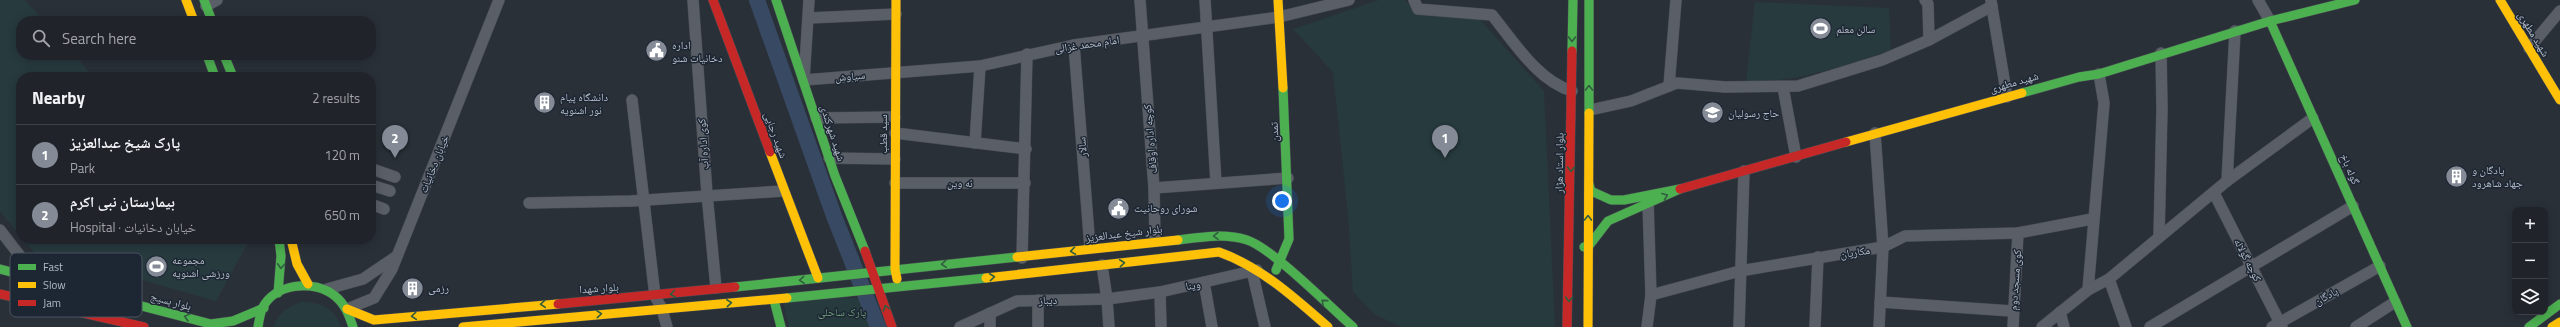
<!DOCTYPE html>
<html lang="en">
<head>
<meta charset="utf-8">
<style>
	body { margin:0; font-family:"Titillium Web","Noto Naskh Arabic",sans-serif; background:#2d3036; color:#f1f3f6 }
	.controls { position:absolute; right:12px; bottom:12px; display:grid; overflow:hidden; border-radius:8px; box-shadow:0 2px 10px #0003 }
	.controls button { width:36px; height:36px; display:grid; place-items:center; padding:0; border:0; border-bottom:1px solid #3d4147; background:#20242a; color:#f1f3f6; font:20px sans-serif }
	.you { position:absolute; left:1282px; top:201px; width:14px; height:14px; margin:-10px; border:3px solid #fff; border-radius:50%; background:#1a73e8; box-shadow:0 0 0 6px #1a73e833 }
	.badge { display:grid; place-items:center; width:26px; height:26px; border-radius:50%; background:#848b96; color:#fff; font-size:13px; font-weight:700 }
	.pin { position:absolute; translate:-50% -33px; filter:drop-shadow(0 1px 2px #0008) }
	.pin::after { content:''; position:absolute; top:21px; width:14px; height:12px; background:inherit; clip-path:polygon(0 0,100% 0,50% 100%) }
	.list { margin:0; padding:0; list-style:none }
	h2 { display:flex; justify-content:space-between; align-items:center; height:52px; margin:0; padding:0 16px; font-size:17px }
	h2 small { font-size:13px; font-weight:400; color:#a2a4a8 }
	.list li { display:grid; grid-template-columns:26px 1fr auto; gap:12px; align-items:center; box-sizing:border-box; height:60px; padding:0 16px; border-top:1px solid #3d4147 }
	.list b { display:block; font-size:15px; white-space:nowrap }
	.list p { margin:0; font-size:13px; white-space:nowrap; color:#a2a4a8 }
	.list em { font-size:13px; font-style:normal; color:#a2a4a8 }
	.icon { flex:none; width:22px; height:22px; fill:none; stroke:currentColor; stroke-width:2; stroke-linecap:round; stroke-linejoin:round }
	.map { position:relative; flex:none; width:2560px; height:327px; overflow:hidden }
	.search { position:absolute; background:#20242a; box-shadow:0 2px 10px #0003; left:16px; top:16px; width:360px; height:44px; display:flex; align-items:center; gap:10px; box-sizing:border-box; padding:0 14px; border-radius:16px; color:#a2a4a8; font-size:15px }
	.panel { position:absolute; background:#20242a; box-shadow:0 2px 10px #0003; left:16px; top:72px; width:360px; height:172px; border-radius:16px }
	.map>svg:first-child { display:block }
</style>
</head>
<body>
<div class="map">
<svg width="2560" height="327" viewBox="0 0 2560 327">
	<rect width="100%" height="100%" fill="#2a3038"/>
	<g fill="#273a3e">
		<path d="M 0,0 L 25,0 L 44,21 L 21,21 L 21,55 L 75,55 L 93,77 L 21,77 L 21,237 L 0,211 Z"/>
		<path d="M 1379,0 L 1405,0 L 1419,13 L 1476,15 L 1544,91 L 1555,327 L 1401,327 L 1374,314 L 1353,292 L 1348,215 L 1333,72 L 1293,29 Z"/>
		<path d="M 1755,2 L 1889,8 L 1891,50 C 1839,68 1802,80 1746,83 Z"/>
		<path d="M 23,239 L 250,239 L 216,301 L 121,274 L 38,257 Z"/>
		<path d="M 842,297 L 863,299 L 871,327 L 789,327 L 783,303 Z"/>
		<path d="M 301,302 C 320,302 335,308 341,327 L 274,327 C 277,313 289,306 301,302 Z"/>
	</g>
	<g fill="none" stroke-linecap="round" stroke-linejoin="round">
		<path stroke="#384963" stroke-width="16" d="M 757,0 L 834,216 L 878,327"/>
		<defs>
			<g id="street">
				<path d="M 693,0 L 707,194 L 716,288"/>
				<path d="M 809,0 L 804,80 L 980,66 L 1074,45 L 1279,17 L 1349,0"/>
				<path d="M 1140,0 L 1154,188 L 1155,240"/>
				<path d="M 1205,0 L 1216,183"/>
				<path d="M 1414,0 L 1418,9 L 1492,15 C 1514,42 1538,81 1572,91"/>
				<path d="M 1925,0 L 1928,4 L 1929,40"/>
				<path d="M 2258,0 L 2270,21"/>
				<path d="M 1991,1 L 2007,97"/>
				<path d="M 206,6 L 217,0"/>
				<path d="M 809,18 L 896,14"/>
				<path d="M 1074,45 L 1090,248"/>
				<path d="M 2529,48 L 2560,11"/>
				<path d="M 1669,86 L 1676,0"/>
				<path d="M 1783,87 L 1796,157"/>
				<path d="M 632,100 L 655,296 L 662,309 L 667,327"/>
				<path d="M 1590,110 L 1631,101 L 1677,83 L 1725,87 L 1798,86 L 1882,60 L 1929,40 L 1992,6"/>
				<path d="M 816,118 L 895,117"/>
				<path d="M 895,133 L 1026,149"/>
				<path d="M 1875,133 L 1883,247 L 1879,327"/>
				<path d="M 975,143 L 980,66"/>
				<path d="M 829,158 L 895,159"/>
				<path d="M 375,170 L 395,177"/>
				<path d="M 2227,181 L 2235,31"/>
				<path d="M 895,183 L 1025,183"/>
				<path d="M 371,185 L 390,191"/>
				<path d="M 1154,188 L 1288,178"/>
				<path d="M 2214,193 L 2282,327"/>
				<path d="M 1648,202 L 1651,295"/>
				<path d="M 529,203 L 631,201 L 783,191"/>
				<path d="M 371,204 L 384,209"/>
				<path d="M 0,230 L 37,278"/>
				<path d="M 2159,237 L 2162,108 L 2161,53"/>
				<path d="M 1022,258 L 1027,54"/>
				<path d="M 1252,271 L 1265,327"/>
				<path d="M 2109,279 L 2126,327"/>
				<path d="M 1204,282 L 1257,270"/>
				<path d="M 327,289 L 363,279 L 397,256"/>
				<path d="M 2088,290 L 2104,103 L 2099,74"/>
				<path d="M 1160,292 L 1161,327"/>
				<path d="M 1038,300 L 1038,327"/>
				<path d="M 1880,302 L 2012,311"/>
				<path d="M 347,309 L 374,298 L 392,269 L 499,0"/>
				<path d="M 2060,312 L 2064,327"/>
				<path d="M 990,313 L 990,327"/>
				<path d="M 960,327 L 1017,301 L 1107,299 L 1102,265"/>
				<path d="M 1109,327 L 1107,299 L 1160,292 L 1204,282 L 1212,327"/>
				<path d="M 1647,327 L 1651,295 L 1740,271 L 1883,247 L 1905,236 L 2018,233 L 2092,219"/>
				<path d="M 1739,327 L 1744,171"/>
				<path d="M 1815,327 L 1818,257"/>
				<path d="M 2013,327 L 2018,233"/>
				<path d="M 2042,327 L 2088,290 L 2109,279 L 2227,181 L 2313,118"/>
				<path d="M 2150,327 L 2353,206"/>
				<path d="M 2272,327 L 2380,266"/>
				<path d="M 2356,327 L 2395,302"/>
			</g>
			<g id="fast">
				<path d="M 204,0 L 212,21"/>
				<path d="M 776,0 L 835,176 L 865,251"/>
				<path d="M 2270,21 L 2407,327"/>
				<path d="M 1572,51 L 1573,0"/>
				<path d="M 207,55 L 215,77"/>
				<path d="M 224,55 L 233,77"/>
				<path d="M 2022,93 L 2079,77 L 2099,74 L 2270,21 L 2355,0"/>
				<path d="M 1589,113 L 1589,0"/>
				<path d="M 1178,240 C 1201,237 1224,233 1247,240 C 1272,248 1330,307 1353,327"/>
				<path d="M 1584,247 L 1588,247 L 1608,221 L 1680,189 L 1624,200 L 1611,200 L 1591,191 L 1589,184"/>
				<path d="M 0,269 L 211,324 L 233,321 L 264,308"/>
				<path d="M 1276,270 L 1289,239 L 1283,88"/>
				<path d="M 735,287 L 1017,257"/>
				<path d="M 278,293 L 281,256 L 279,239"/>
				<path d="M 787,298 L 986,278"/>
				<path d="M 774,300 L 781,327"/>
				<path d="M 258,327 C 259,321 260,314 262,309 C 274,283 314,279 335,296 C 345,304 349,315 353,327"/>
				<path d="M 2529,327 L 2560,304"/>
			</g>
			<g id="slow">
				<path d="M 186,0 L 194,21"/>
				<path d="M 896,0 L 895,269 L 897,279"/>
				<path d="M 1278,0 L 1283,88"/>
				<path d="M 2500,0 L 2560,100"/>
				<path d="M 1846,142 L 2022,93"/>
				<path d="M 770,152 L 818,278"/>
				<path d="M 291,239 L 297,264 L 308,284"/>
				<path d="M 1017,257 L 1178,240"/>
				<path d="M 986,278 L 1219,252 C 1261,267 1295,298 1328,327"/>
				<path d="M 347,309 L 374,320 L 558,304"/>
				<path d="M 463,327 L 787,298"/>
				<path d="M 1588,327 L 1589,113"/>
				<path d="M 2552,327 L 2560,322"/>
			</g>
			<g id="jam">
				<path d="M 713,0 L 770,152"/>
				<path d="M 1680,189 L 1846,142"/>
				<path d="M 865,251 L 892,327"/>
				<path d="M 0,294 L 144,327"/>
				<path d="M 558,304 L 735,287"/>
				<path d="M 1567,327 L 1572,51"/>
			</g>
		</defs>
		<use href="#street" stroke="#484c53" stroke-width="12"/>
		<use href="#fast" stroke="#484c53" stroke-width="10"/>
		<use href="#slow" stroke="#484c53" stroke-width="10"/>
		<use href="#jam" stroke="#484c53" stroke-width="10"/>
		<use href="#street" stroke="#5a5e66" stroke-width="11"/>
		<use href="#fast" stroke="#4caf50" stroke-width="9"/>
		<use href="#slow" stroke="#ffc107" stroke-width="9"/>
		<use href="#jam" stroke="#c62828" stroke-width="9"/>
	</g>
	<defs><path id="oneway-chevron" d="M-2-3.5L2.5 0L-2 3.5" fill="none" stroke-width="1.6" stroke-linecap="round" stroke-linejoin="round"/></defs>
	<g stroke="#305d3f">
		<use href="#oneway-chevron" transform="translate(1572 39) rotate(91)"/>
		<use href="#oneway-chevron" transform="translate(1589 88) rotate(-90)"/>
		<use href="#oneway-chevron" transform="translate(1571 169) rotate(91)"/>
		<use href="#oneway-chevron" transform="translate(1665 196) rotate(-22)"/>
		<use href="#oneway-chevron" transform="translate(1588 218) rotate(-89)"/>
		<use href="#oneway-chevron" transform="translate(1216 236) rotate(179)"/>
		<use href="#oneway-chevron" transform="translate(1073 251) rotate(172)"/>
		<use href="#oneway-chevron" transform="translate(1122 263) rotate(-6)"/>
		<use href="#oneway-chevron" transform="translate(944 264) rotate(175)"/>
		<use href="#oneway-chevron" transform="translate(281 266) rotate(93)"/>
		<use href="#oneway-chevron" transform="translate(992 277) rotate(-6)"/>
		<use href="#oneway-chevron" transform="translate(802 280) rotate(175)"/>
		<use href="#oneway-chevron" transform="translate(673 294) rotate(172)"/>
		<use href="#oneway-chevron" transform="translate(1569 299) rotate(91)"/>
		<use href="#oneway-chevron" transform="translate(1324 302) rotate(-139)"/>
		<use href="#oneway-chevron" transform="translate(729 303) rotate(-5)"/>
		<use href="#oneway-chevron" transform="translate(543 304) rotate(175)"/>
		<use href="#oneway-chevron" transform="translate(886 308) rotate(-108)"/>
		<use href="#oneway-chevron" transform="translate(599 314) rotate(-5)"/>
		<use href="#oneway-chevron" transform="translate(414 316) rotate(175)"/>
		<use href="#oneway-chevron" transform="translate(187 317) rotate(-165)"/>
	</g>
	<defs>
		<symbol id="stadium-disc" viewBox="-11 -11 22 22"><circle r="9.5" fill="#848b96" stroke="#1d2633"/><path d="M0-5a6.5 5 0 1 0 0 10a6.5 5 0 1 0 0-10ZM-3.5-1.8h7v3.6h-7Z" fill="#fff"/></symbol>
		<symbol id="civic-disc" viewBox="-11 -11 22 22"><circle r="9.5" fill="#848b96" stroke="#1d2633"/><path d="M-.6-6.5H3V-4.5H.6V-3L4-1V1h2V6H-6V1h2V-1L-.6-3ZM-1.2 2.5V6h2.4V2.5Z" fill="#fff"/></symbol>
		<symbol id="building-disc" viewBox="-11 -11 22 22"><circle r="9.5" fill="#848b96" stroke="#1d2633"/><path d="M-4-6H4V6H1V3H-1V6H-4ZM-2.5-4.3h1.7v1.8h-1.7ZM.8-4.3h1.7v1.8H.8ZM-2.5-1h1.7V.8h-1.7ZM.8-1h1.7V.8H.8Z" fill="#fff"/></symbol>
		<symbol id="school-disc" viewBox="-11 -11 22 22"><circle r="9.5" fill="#848b96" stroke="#1d2633"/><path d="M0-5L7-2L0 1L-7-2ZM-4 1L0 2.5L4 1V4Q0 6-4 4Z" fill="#fff"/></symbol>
	</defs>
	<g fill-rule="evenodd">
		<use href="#stadium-disc" x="1808" y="16" width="25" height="25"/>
		<use href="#civic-disc" x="644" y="38" width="25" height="25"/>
		<use href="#building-disc" x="532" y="90" width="25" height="25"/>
		<use href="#school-disc" x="1700" y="100" width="25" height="25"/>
		<use href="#building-disc" x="2444" y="164" width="25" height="25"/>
		<use href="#civic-disc" x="1106" y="196" width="25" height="25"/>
		<use href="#stadium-disc" x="144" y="254" width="25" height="25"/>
		<use href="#building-disc" x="400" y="276" width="25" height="25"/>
	</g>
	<g text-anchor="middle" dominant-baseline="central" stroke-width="3" stroke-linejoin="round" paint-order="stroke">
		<g font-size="11" fill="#b4bcc9" stroke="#1d2633" text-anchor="start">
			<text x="1836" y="29">سالن معلم</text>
			<text x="672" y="45">اداره<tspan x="672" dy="13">دخانیات شنو</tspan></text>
			<text x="560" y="97">دانشگاه پیام<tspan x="560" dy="13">نور اشنویه</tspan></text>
			<text x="1728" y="113">حاج رسولیان</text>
			<text x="2472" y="170">پادگان و<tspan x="2472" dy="13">جهاد شاهرود</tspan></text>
			<text x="1134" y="208">شورای روحانیت</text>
			<text x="172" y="260">مجموعه<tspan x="172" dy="13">ورزشی اشنویه</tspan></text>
			<text x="428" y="288">رزمی</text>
		</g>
		<g font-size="11" fill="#b4bcc9" stroke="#1d2633">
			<text transform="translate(2534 34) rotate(59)">شهید مطهری</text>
			<text transform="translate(1087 44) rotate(-8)">امام محمد غزالی</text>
			<text transform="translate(850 76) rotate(-5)">سیاوش</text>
			<text transform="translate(2014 82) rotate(-16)">شهید مطهری</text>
			<text transform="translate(1274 132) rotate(-93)">تمدن</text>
			<text transform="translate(833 133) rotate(72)">شهید شهرکندی</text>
			<text transform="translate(883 134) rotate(-90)">سید قطب</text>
			<text transform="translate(776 135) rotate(70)">شهید رجایی</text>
			<text transform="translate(1150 139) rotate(-95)">کوچه اداره اوقاف</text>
			<text transform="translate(703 144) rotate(-94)">کوی اداره آب</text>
			<text transform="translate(1082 147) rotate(-94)">سالار</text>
			<text transform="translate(1559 163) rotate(-89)">بلوار استاد هژار</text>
			<text transform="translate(434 164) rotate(-68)">خیابان دخانیات</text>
			<text transform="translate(2350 169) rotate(66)">گوله باخ</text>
			<text x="960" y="183">ئه وین</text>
			<text transform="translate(1124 233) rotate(-7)">بلوار شیخ عبدالعزیز</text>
			<text transform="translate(1855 252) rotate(-9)">مکاریان</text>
			<text transform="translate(2248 260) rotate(63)">کوچه گولاله</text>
			<text transform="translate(2015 280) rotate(-86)">کوی مسجد دوم</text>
			<text transform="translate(1193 285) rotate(-9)">وینا</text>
			<text transform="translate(599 288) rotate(-4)">بلوار شهدا</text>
			<text transform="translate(2326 296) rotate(-29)">پادگان</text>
			<text transform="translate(1048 300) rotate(-1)">دیباز</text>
			<text transform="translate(171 301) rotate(15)">بلوار بسیج</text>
		</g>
		<g font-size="11" fill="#6b9a76" stroke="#1d2633">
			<text x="842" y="312">پارک ساحلی</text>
		</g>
	</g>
	<rect x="10" y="253" width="132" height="64" rx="6" fill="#1d2633" stroke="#4a5360" stroke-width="1"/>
	<rect x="18" y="264" width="18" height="6" fill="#4caf50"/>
	<rect x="18" y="282" width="18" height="6" fill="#ffc107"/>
	<rect x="18" y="300" width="18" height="6" fill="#c62828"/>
	<g font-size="11" fill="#b4bcc9">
		<text x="43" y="271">Fast</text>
		<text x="43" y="289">Slow</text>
		<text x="43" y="307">Jam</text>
	</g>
</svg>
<div class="controls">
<button>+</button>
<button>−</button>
<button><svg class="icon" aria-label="layers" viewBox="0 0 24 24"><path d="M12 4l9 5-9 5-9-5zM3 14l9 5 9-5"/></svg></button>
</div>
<div class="you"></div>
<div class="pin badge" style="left:1445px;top:158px">1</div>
<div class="pin badge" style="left:395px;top:158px">2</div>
<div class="search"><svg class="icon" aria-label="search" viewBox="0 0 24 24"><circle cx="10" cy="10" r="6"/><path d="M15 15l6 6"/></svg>Search here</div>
<section class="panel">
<h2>Nearby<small>2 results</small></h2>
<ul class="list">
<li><span class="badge">1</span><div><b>پارک شیخ عبدالعزیز</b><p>Park</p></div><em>120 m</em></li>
<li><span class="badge">2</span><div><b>بیمارستان نبی اکرم</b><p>Hospital · خیابان دخانیات</p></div><em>650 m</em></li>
</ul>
</section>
</div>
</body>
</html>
